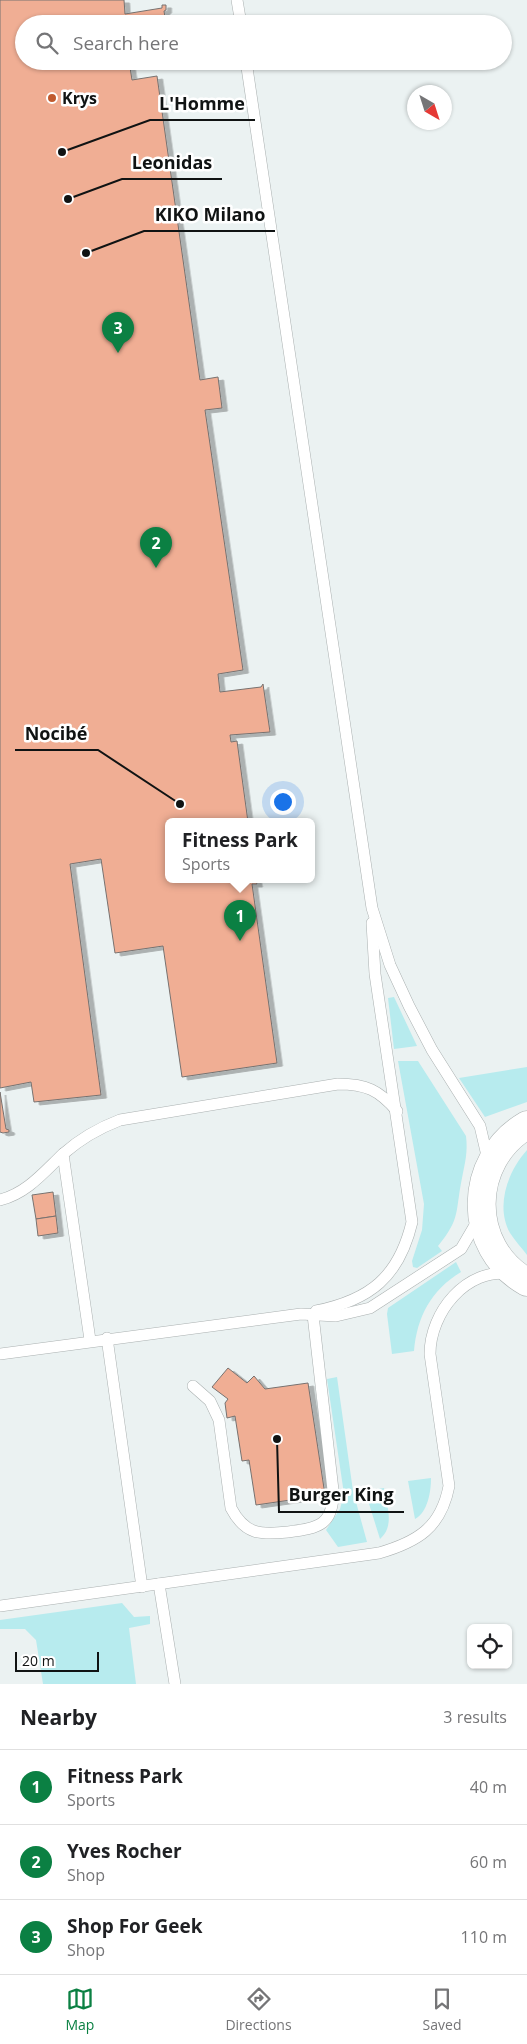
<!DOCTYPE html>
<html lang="en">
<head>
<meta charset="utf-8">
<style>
	body { margin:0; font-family:"Open Sans",sans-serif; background:#f6f6f6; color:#202124 }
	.controls { position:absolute; right:15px; bottom:15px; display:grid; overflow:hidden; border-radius:8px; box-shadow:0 1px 4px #0004 }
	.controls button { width:45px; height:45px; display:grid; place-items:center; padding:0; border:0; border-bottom:1px solid #e0e0e0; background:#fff; color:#202124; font:25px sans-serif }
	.compass { position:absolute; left:407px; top:85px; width:45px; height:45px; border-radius:50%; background:#fff; box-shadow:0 1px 4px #0004; rotate:141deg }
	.scale { position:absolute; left:15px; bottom:12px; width:84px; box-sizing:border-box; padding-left:5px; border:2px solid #101313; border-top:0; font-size:14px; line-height:18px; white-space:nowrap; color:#101313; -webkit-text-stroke:4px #fff; paint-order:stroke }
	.you { position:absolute; left:282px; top:801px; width:18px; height:18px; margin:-12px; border:4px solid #fff; border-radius:50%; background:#1a73e8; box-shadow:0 0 0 8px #1a73e833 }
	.badge { display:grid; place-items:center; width:32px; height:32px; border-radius:50%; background:#0b8043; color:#fff; font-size:16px; font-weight:700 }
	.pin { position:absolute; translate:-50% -41px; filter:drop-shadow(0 1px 2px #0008) }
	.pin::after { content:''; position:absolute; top:26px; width:18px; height:15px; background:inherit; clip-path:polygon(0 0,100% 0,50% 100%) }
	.popup { position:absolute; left:165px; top:818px; width:150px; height:65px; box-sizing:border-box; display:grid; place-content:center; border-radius:8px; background:#fff; filter:drop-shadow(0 1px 4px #0005); font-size:16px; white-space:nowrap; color:#757577 }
	.popup b { font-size:19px; color:#202124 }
	.popup::after { content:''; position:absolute; left:50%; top:100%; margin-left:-10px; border:10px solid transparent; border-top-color:#fff }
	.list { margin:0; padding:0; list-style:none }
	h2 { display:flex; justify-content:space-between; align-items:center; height:65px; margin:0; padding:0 20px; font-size:21px }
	h2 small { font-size:16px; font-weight:400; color:#757577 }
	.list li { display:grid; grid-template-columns:32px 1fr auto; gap:15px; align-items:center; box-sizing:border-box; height:75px; padding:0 20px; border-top:1px solid #e0e0e0 }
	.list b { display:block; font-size:19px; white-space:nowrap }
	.list p { margin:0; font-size:16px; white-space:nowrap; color:#757577 }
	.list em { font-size:16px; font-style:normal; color:#757577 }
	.icon { flex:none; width:28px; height:28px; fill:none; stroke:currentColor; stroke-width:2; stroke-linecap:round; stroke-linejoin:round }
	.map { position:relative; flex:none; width:527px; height:1684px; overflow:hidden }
	.search { position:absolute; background:#fff; box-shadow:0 1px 4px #0004; left:15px; right:15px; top:15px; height:55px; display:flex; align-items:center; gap:12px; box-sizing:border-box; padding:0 18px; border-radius:28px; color:#757577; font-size:19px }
	.sheet { height:290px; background:#fff }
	nav { display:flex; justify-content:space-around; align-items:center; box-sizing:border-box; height:70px; border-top:1px solid #e0e0e0; background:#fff; font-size:14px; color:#757577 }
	nav a { display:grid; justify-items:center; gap:2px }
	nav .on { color:#0b8043 }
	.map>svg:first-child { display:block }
</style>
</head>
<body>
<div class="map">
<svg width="527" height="1684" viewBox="0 0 527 1684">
	<defs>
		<filter id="shadow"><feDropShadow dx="5.5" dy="3" stdDeviation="0" flood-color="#0004"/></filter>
	</defs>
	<rect width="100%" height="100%" fill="#ebf2f2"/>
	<g fill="#b7ebee">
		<path d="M 394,997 L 417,1046 L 394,1049 L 388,998 Z"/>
		<path d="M 398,1061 L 418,1061 L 466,1136 C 468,1152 465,1163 462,1178 C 455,1212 461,1218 438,1246 L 442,1251 L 417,1268 L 413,1267 L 412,1261 L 422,1230 L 424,1204 Z"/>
		<path d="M 527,1067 L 527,1102 L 485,1117 L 459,1078 Z"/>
		<path d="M 527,1150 L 527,1255 C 522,1248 515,1241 510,1233 C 495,1206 508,1171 527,1150 Z"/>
		<path d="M 456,1262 L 461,1272 C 431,1290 417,1317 414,1351 L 392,1354 L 387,1314 L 388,1308 Z"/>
		<path d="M 337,1377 L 353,1491 L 367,1542 L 338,1547 L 326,1530 L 340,1509 L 344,1494 L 327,1379 Z"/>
		<path d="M 431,1478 C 431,1491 428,1512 415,1519 L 408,1481 Z"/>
		<path d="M 384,1488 C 387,1506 395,1526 380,1539 L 365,1491 Z"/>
		<path d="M 122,1603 L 134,1617 L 150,1616 L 150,1624 L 129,1628 L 136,1684 L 43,1684 L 36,1640 L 25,1629 L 0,1629 L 0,1620 Z"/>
	</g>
	<g fill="#f0ae94" stroke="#777270" filter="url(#shadow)">
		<path d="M 0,0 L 124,0 L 125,14 L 162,8 L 162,5 L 166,5 L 166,10 L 164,11 L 166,24 L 24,24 L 24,61 L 129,61 L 132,80 L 157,76 L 200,380 L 218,377 L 222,408 L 205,410 L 243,670 L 218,674 L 220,692 L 261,687 L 263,684 L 270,732 L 230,735 L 231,742 L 237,741 L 248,822 L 169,822 L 169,880 L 256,880 L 257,884 L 252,884 L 277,1063 L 182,1077 L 163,946 L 115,953 L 101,859 L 70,864 L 101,1095 L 34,1102 L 31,1082 L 0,1088 Z"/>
		<path d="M 0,1092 L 6,1129 L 9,1130 L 9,1132 L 3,1133 L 0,1132 Z"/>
		<path d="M 53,1192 L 56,1216 L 36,1219 L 32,1195 Z"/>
		<path d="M 56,1216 L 58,1233 L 38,1236 L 36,1219 Z"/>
		<path d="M 228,1368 L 247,1383 L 254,1376 L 265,1389 L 308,1383 L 325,1495 L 256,1505 L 249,1460 L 242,1461 L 235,1416 L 227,1418 L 225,1403 L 228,1399 L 212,1387 Z"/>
	</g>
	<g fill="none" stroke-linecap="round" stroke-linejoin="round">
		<defs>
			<g id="service">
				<path d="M 237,0 L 241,24"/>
				<path d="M 246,61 L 372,908 L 390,965 L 409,1006 L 432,1050 L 480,1126 L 488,1160"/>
				<path d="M 63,1154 L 90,1340"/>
				<path d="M 0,1200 C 27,1193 43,1173 63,1154 C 80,1139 99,1128 120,1120 L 338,1084 C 366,1084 379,1090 397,1111"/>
				<path d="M 316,1311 C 370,1300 399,1277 412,1222 L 375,974 L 372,923"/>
				<path d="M 107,1338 L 142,1587"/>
				<path d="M 0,1354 L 301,1314 L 336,1316 L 370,1308 L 461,1249 L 478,1220"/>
				<path d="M 193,1386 L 210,1401 L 219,1420 L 231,1508 C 245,1535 261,1535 288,1532 C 319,1528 334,1525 333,1490 L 313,1315"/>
				<path d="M 159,1584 L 175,1684"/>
				<path d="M 0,1606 L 379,1553 C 417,1542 441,1528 449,1486 L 430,1354 C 430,1313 466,1267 511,1274"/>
			</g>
			<path id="tertiary" d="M 527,1125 C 467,1160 466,1248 527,1282"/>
		</defs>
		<use href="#service" stroke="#aab0b0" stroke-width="12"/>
		<use href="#tertiary" stroke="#aab0b0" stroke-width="29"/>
		<use href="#service" stroke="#fff" stroke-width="11"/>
		<use href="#tertiary" stroke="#fff" stroke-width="28"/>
	</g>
	<circle fill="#c05a2e" stroke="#fff" stroke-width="2" cx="52" cy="98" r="5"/>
	<g text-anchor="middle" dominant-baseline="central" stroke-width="5" stroke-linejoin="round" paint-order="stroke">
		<g font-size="16" font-weight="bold" fill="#101313" stroke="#fff" text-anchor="start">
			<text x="62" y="98">Krys</text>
		</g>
	</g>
	<path fill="none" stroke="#101313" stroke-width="2" d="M62 152L150 120H255M68 199L122 179H222M86 253L144 231H275M180 804L98 750H15M277 1439L279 1512H404"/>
	<g fill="#101313" stroke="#fff" stroke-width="2">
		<circle cx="62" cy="152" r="5"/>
		<circle cx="68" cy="199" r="5"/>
		<circle cx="86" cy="253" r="5"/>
		<circle cx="180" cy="804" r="5"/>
		<circle cx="277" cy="1439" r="5"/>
	</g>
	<g font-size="18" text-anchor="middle" font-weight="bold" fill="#101313" stroke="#fff" stroke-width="5" stroke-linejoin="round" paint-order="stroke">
		<text x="202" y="110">L'Homme</text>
		<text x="172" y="169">Leonidas</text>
		<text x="210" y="221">KIKO Milano</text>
		<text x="56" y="740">Nocibé</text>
		<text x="341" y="1501">Burger King</text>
	</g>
</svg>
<div class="controls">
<button><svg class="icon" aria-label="locate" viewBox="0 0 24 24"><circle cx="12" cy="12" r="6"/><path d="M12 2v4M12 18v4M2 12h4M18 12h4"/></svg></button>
</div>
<svg class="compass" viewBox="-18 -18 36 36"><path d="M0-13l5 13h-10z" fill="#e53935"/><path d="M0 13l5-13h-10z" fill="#757577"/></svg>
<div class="scale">20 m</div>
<div class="you"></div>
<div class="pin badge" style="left:240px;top:941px">1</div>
<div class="popup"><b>Fitness Park</b>Sports</div>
<div class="pin badge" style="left:156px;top:568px">2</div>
<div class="pin badge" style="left:118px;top:353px">3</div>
<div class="search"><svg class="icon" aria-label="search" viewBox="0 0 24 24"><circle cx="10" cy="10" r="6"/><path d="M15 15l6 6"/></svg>Search here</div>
</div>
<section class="sheet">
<h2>Nearby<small>3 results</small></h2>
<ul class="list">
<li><span class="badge">1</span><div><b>Fitness Park</b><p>Sports</p></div><em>40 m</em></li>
<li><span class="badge">2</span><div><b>Yves Rocher</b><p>Shop</p></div><em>60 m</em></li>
<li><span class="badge">3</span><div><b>Shop For Geek</b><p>Shop</p></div><em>110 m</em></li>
</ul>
</section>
<nav>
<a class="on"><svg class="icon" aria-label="map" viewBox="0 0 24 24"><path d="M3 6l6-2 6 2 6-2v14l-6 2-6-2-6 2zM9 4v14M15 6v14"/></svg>Map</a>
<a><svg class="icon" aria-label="directions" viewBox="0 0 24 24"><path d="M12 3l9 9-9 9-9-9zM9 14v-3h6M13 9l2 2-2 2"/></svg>Directions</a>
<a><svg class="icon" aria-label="saved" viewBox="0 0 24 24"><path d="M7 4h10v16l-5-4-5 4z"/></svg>Saved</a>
</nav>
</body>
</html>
